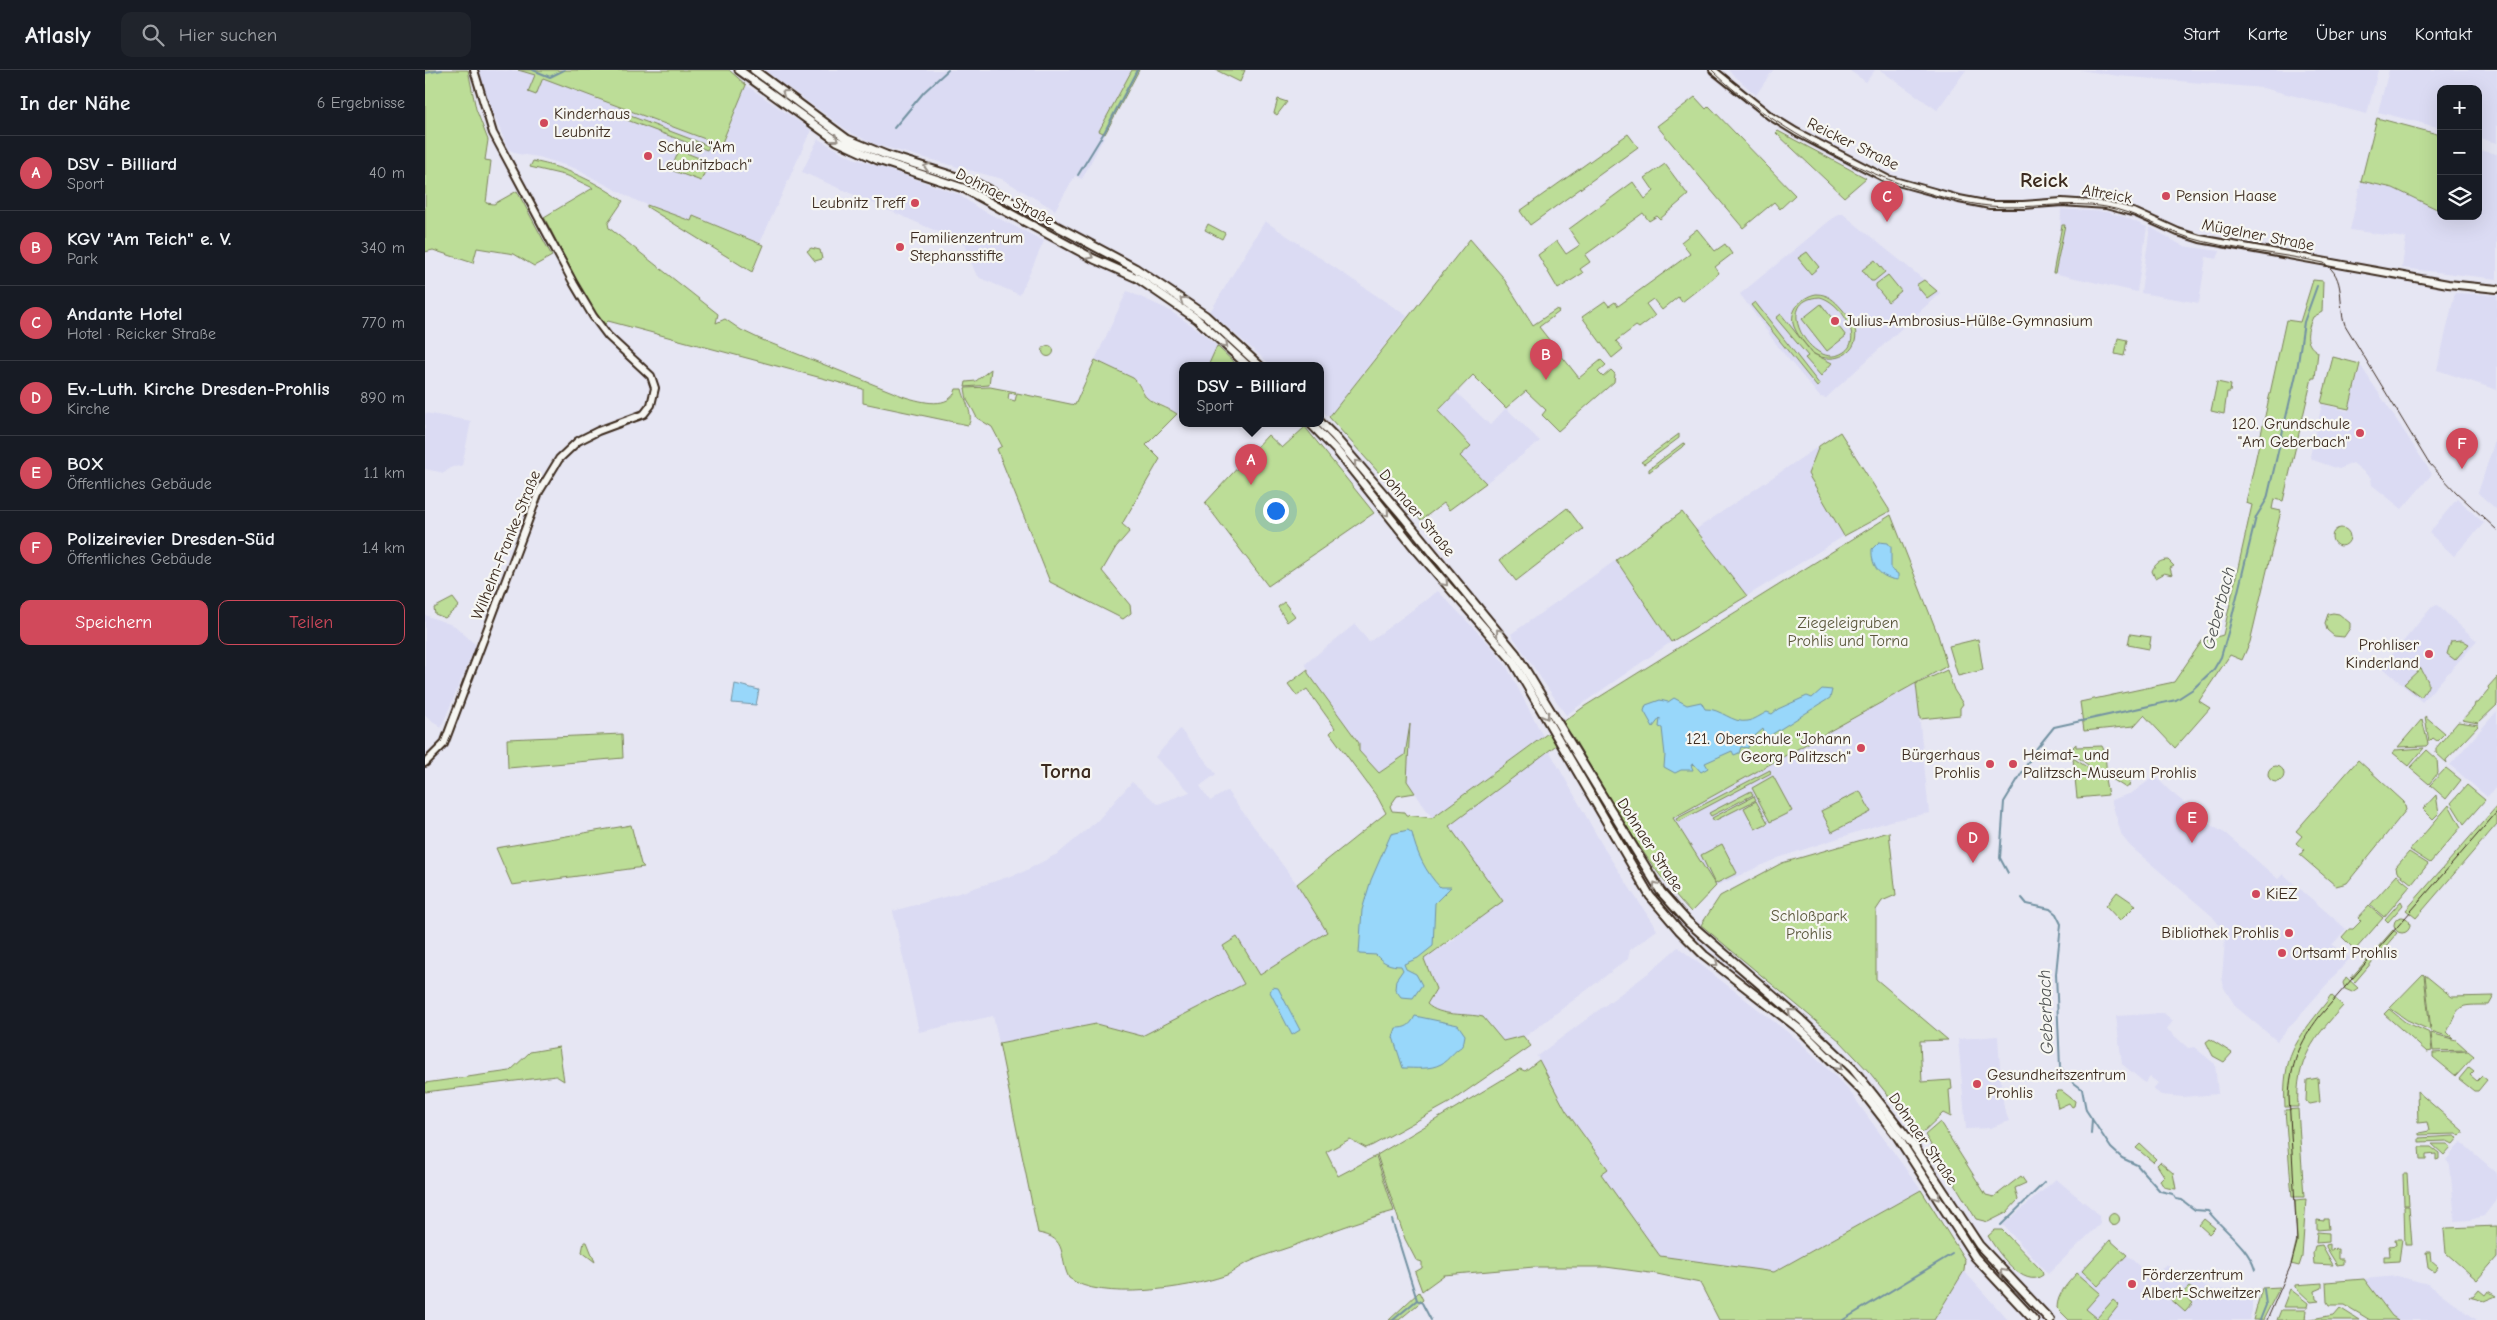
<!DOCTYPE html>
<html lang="de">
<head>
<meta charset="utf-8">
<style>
	body { margin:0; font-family:"Comic Neue",sans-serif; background:#20242c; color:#f1f3f6 }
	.controls { position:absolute; right:15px; top:15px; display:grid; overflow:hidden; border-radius:10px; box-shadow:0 5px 20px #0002 }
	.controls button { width:45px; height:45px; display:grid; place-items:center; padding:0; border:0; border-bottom:1px solid #363941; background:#171b24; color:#f1f3f6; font:25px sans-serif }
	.you { position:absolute; left:850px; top:440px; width:18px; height:18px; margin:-12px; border:4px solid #fff; border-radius:50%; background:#1a73e8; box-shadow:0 0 0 8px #1a73e833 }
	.badge { display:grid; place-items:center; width:32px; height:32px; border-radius:50%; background:#d1495b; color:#fff; font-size:16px; font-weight:700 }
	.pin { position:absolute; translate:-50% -41px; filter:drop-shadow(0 1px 2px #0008) }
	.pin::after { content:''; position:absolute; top:26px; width:18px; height:15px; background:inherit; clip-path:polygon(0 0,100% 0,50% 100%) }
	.popup { position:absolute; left:754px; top:292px; width:145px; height:65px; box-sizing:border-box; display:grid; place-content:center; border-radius:10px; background:#171b24; filter:drop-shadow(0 1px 4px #0005); font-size:16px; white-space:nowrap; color:#9ea1a6 }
	.popup b { font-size:19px; color:#f1f3f6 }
	.popup::after { content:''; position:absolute; left:50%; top:100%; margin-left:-10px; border:10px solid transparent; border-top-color:#171b24 }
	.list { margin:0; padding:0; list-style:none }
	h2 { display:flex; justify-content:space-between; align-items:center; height:65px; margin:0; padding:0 20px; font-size:21px }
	h2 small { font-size:16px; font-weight:400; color:#9ea1a6 }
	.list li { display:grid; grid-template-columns:32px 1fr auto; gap:15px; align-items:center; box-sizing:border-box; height:75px; padding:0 20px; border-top:1px solid #363941 }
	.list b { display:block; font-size:19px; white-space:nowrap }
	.list p { margin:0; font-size:16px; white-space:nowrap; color:#9ea1a6 }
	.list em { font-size:16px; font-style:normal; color:#9ea1a6 }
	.actions { display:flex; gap:10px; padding:15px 20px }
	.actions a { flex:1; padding:11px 0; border:1px solid #d1495b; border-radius:10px; text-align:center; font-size:18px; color:#d1495b }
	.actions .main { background:#d1495b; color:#fff }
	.icon { flex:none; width:28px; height:28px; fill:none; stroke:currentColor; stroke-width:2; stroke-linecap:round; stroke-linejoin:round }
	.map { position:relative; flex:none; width:2072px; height:1250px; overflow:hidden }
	header { display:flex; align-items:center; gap:30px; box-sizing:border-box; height:70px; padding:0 25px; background:#171b24; border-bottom:1px solid #363941 }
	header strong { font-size:24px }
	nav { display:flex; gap:28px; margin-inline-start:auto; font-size:18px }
	.search { width:350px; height:45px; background:#20242c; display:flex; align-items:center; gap:12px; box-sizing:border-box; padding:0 18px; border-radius:10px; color:#9ea1a6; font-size:19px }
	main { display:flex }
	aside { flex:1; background:#171b24 }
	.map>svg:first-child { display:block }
</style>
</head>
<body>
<header>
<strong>Atlasly</strong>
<div class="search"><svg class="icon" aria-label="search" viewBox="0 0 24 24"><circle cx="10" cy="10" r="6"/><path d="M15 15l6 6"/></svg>Hier suchen</div>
<nav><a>Start</a><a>Karte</a><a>Über uns</a><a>Kontakt</a></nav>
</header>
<main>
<aside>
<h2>In der Nähe<small>6 Ergebnisse</small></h2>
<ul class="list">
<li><span class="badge">A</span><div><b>DSV - Billiard</b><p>Sport</p></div><em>40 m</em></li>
<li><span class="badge">B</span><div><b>KGV &quot;Am Teich&quot; e. V.</b><p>Park</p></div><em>340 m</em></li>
<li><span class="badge">C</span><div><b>Andante Hotel</b><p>Hotel · Reicker Straße</p></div><em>770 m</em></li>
<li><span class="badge">D</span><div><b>Ev.-Luth. Kirche Dresden-Prohlis</b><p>Kirche</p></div><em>890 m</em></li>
<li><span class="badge">E</span><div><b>BOX</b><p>Öffentliches Gebäude</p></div><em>1.1 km</em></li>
<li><span class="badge">F</span><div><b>Polizeirevier Dresden-Süd</b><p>Öffentliches Gebäude</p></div><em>1.4 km</em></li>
</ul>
<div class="actions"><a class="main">Speichern</a><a>Teilen</a></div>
</aside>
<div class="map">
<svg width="2072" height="1250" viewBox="0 0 2072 1250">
	<rect width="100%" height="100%" fill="#e6e6f3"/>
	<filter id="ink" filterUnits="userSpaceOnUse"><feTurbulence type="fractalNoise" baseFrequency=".02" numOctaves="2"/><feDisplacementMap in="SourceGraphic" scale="10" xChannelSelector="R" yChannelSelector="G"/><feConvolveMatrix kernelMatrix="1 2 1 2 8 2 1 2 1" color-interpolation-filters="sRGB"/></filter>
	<g filter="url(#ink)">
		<g fill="#dbdbf3">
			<path d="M 54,0 L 100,1 L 296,75 L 321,15 L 386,60 L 335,173 L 269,146 L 266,151 L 212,131 L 149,98 L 114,87 L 93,84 L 83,79 L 62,29 Z"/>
			<path d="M 339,0 L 707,0 L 674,61 L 680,65 L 657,109 L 650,106 L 630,140 L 577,109 L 452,75 L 426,63 Z"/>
			<path d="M 1303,0 L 1348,0 L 1331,25 Z"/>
			<path d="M 1424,0 L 1450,0 L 1441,12 Z"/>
			<path d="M 1455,0 L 1541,0 L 1512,40 Z"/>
			<path d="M 1655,0 L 1953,0 L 1942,44 L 1838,18 L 1693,6 Z"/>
			<path d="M 1964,0 L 2072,0 L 2072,73 L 2053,68 L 2053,19 L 2016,19 L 2016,58 L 1953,42 Z"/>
			<path d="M 393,69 L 426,87 L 533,124 L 553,138 L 619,171 L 595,225 L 555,208 L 550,202 L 540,176 L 536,172 L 377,102 Z"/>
			<path d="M 2053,80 L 2072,84 L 2072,209 L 1977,198 L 1981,168 L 1925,160 L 1936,111 L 1968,118 L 2016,141 L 2016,146 L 2053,146 Z"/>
			<path d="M 1636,139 L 1682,142 L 1700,147 L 1722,157 L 1712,222 L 1628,203 L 1635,171 Z"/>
			<path d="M 1413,144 L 1418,144 L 1515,223 L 1401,328 L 1395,327 L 1355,279 L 1315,224 Z"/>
			<path d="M 840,151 L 982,246 L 904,347 L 895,339 L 895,296 L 847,296 L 785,242 Z"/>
			<path d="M 1725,157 L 1758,176 L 1795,181 L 1792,189 L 1781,187 L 1774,233 L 1716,223 Z"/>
			<path d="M 702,221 L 742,239 L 768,256 L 792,276 L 783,296 L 757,296 L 757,338 L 752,344 L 740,336 L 723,329 L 713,311 L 708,308 L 670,290 Z"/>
			<path d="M 2030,223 L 2072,225 L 2072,320 L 2012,300 Z"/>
			<path d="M 1936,296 L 2007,404 L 1977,439 L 1947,415 L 1946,408 L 1928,393 L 1914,399 L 1888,390 L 1885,386 L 1897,334 L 1923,341 Z"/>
			<path d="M 1031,322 L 1065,355 L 1081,338 L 1115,371 L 1061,413 L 1035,386 L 1046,375 L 1013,341 Z"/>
			<path d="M 0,343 L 46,351 L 37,396 L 27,397 L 19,403 L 0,399 Z"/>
			<path d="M 2072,364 L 2072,440 L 2053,423 Z"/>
			<path d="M 1394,376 L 1383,404 L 1419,466 L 1322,526 L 1270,460 Z"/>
			<path d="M 2032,429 L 2059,453 L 2029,486 L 2004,463 Z"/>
			<path d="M 1191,490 L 1246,572 L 1141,645 L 1086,564 Z"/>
			<path d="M 1013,521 L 1065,575 L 1082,597 L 1118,666 L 1007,748 L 982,711 L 985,660 L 980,685 L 954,703 L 934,681 L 934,672 L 883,603 L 885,602 L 880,594 L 930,554 L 944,572 Z"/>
			<path d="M 2012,535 L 2052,571 L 1997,632 L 1957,597 L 2006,538 Z"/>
			<path d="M 0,545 L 30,556 L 51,575 L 16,658 L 0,645 Z"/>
			<path d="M 1491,614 L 1504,743 L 1465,751 L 1353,788 L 1291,816 L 1247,748 Z"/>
			<path d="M 2072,641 L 2072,716 L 2062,727 L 2025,695 Z"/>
			<path d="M 755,659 L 791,704 L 775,716 L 785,731 L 802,721 L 872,814 L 903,862 L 835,905 L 812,868 L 798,876 L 819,914 L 717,966 L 671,954 L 574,973 L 568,946 L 494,962 L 468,841 L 534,823 L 598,802 L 634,783 L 672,751 L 707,712 L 733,734 L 765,722 L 730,687 Z"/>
			<path d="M 1124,680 L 1180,780 L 1232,860 L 1205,880 L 1203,889 L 1101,966 L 1078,971 L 1058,947 L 1020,943 L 1006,938 L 1002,934 L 1011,919 L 999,889 L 1030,869 L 1024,756 Z"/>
			<path d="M 1730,706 L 1745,721 L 1786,755 L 1801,764 L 1853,809 L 1858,804 L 1921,859 L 1907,875 L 1925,888 L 1852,971 L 1811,937 L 1799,918 L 1797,907 L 1800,870 L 1795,856 L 1787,846 L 1705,776 L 1697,766 L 1686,730 L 1707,723 Z"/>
			<path d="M 1253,877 L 1374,971 L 1422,1018 L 1496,1120 L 1349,1202 L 1235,1186 L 1175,1104 L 1182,1098 L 1141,1041 L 1112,986 L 1222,904 Z"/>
			<path d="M 1739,943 L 1748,951 L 1742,959 L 1763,978 L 1769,977 L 1790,994 L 1793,1024 L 1758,1027 L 1736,1025 L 1728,1019 L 1733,1013 L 1725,1007 L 1720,1013 L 1697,994 L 1691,946 Z"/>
			<path d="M 1573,966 L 1576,1013 L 1579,1038 L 1584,1051 L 1565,1058 L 1541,1059 L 1533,969 Z"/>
			<path d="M 2036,1072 L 2072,1103 L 2072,1129 L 2059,1146 L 2045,1150 L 2030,1151 L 2025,1095 L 2021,1090 Z"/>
			<path d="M 1631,1109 L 1670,1141 L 1674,1146 L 1675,1154 L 1623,1204 L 1578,1155 Z"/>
			<path d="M 1685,1169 L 1728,1209 L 1741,1194 L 1759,1208 L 1789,1220 L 1827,1218 L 1827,1241 L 1824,1250 L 1644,1250 L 1632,1238 L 1632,1231 L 1638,1219 Z"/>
			<path d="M 1539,1201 L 1583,1250 L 1509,1250 Z"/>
			<path d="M 1972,1206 L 2003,1214 L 2052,1250 L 1973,1250 L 1967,1246 L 1939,1209 Z"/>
		</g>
		<g fill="#bcdd97" stroke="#7c845a" fill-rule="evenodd">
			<path d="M 0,0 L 43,0 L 51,39 L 63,70 L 60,90 L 66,91 L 61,133 L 69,134 L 92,121 L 127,186 L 109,196 L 89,184 L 52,178 L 48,193 L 8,180 L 0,182 Z"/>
			<path d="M 93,0 L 304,0 L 321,15 L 296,75 L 118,8 L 111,25 L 103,22 L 110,5 Z"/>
			<path d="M 707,0 L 714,0 L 680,64 L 674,61 Z"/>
			<path d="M 791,0 L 820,0 L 815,12 Z"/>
			<path d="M 1270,27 L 1281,39 L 1284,36 L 1370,125 L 1355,139 L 1349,132 L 1318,158 L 1232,56 Z"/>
			<path d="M 853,29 L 862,32 L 852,45 L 849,43 Z"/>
			<path d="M 187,39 L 284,76 L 282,80 L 186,44 Z"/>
			<path d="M 1952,48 L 2016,65 L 2016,141 L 1968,118 L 1936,111 Z"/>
			<path d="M 1353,61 L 1441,108 L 1419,127 L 1351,63 Z"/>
			<path d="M 1203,64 L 1213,77 L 1105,155 L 1095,141 Z"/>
			<path d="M 254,80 L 284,92 L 276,111 L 246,100 Z"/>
			<path d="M 108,91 C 142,98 170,111 198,131 L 183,153 L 184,158 L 293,244 L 291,253 L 300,249 L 316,260 L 335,269 L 480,327 C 497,332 525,340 531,319 L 537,319 C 539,329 550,347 543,355 L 438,333 L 438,319 L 183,251 L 179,255 L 165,236 L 119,147 L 168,118 L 143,106 L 105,97 Z"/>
			<path d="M 1240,94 L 1263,125 L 1235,149 L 1232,146 L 1224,151 L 1218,143 L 1160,185 L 1165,192 L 1155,199 L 1158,203 L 1133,219 L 1113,185 L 1132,171 L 1141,184 L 1155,175 L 1144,159 L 1208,112 L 1220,129 L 1229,121 L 1220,108 Z"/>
			<path d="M 222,135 L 266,151 L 268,146 L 338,175 L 327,202 L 222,137 Z"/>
			<path d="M 783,154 L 800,163 L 797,169 L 780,160 Z"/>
			<path d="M 1637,155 L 1640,155 L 1630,203 L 1628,203 Z"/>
			<path d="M 1272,159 L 1290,181 L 1300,174 L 1307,184 L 1290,197 L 1294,203 L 1257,232 L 1253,227 L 1237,240 L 1228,229 L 1221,234 L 1230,246 L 1214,258 L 1211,256 L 1191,271 L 1198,279 L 1187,288 L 1157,247 L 1180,231 L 1184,236 L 1190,232 L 1193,236 L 1265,184 L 1256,172 Z"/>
			<path d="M 1045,169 L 1077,206 L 1108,255 L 1132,239 L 1134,242 L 1114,257 L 1154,308 L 1176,290 L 1181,295 L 1173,302 L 1178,307 L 1186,300 L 1190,304 L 1189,312 L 1133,361 L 1117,345 L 1121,340 L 1101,321 L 1081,338 L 1048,305 L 1013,341 L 1046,376 L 1035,386 L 1061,413 L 1024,440 L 1019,433 L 996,450 L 904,347 Z"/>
			<path d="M 386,178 L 395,180 L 397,189 L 390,191 L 382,181 Z"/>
			<path d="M 1382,182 L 1394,197 L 1386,204 L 1373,188 Z"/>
			<path d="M 1450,190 L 1460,202 L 1449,211 L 1446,211 L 1437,200 Z"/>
			<path d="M 1463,205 L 1476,221 L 1463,232 L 1451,217 L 1451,214 Z"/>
			<path d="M 1499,210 L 1512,221 L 1502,228 L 1491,215 Z"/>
			<path d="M 1888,210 L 1898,211 L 1897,242 L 1888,247 C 1882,260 1878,274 1893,282 L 1890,308 L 1887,308 L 1858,431 L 1849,429 L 1847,439 L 1856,441 L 1825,572 L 1817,590 L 1805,585 L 1774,631 L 1785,638 L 1750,678 L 1719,645 L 1709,656 L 1659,661 L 1655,632 L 1749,612 L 1777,571 L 1798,565 L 1827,435 L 1821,433 L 1861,250 L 1875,252 Z"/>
			<path d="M 1391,224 C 1403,224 1409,230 1417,239 C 1422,245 1428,251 1430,258 C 1436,284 1408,295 1389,284 L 1407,293 L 1396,306 L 1380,288 L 1383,286 L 1351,248 L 1356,244 L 1387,283 L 1389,284 C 1383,277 1374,268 1370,259 C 1362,243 1375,227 1391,224 ZM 1395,227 C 1416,232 1444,274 1413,285 C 1384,295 1347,229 1395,227 Z"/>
			<path d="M 1330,232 L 1395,315 L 1392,317 L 1326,235 Z"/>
			<path d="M 1396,234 L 1421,266 L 1402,281 L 1377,249 Z"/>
			<path d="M 1693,268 L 1702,270 L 1699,286 L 1690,284 Z"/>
			<circle cx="623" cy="281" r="5.5"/>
			<path d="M 792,276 L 813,296 L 783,296 Z"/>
			<path d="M 1908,287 L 1935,294 L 1924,339 L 1896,333 Z"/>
			<path d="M 670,290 L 708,308 C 715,313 716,322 722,328 C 727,333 744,338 752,344 L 721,375 L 735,389 L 697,454 L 705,461 L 691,477 L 677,501 L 705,535 L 706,543 L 698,549 L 625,512 L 572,379 L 577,376 L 567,357 L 552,348 L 548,340 L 542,330 L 540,318 L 565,317 L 591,322 L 590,324 L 584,323 L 583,329 L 590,331 L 592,323 L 650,335 Z"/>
			<path d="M 566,299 L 564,315 L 540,317 L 541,312 L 551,311 Z"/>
			<path d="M 1792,312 L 1806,315 L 1805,322 L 1802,322 L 1799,344 L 1786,341 Z"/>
			<path d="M 880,357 L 949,443 L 843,516 L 780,433 L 843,365 L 857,378 Z"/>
			<path d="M 1415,362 L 1465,441 L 1419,466 L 1383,404 L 1394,376 Z"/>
			<path d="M 1254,364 L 1254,368 L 1219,394 L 1216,392 Z"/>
			<path d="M 1258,373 L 1261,374 L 1224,402 L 1224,399 Z"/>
			<path d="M 1142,438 L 1158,459 L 1091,511 L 1075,490 Z"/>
			<path d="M 1257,442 L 1322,526 L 1246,572 L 1191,490 Z"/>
			<path d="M 1466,445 L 1513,565 L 1522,596 L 1248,748 L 1291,816 L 1266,842 C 1217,791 1183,724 1146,664 L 1024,756 L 1078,831 L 999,889 L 1011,919 L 1002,934 C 1015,947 1041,943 1058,947 L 1078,971 L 1098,966 L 1106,976 L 1024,1033 L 948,1075 L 941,1078 L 925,1069 L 901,1082 L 913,1106 L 951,1086 L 969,1141 C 933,1151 899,1164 865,1177 C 851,1182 835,1186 822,1193 C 814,1196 807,1204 799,1206 C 764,1218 675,1232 644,1208 C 633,1186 644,1168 613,1163 L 574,973 L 671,954 L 717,966 L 819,914 L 798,876 L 812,867 L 835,905 L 902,862 L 872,814 L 961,743 L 953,728 L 905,663 L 910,658 L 882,619 L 872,626 L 863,614 L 883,599 L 883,603 L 934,673 L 934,681 L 954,703 L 980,685 L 985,654 L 982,711 L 990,723 L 972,726 L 965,736 L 967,741 L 979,742 L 981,745 L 1007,748 L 1160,636 Z"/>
			<circle cx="1916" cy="467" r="9"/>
			<path d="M 1743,490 L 1749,496 L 1745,498 L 1747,505 L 1739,503 L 1730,508 L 1727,501 C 1730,494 1735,490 1743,490 Z"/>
			<path d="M 28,528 L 34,536 L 20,548 L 10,544 L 9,538 Z"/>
			<path d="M 859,532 L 870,546 L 862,552 L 853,537 Z"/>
			<path d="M 1908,543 L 1914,544 L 1925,553 L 1925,558 L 1919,567 L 1909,566 L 1902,560 L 1900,553 L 1903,544 Z"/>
			<path d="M 1705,564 L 1726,567 L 1724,579 L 1703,575 Z"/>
			<path d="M 1553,569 L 1558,600 L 1533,606 L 1524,576 Z"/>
			<path d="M 2037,570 L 2044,574 L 2030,590 L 2022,584 L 2026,571 Z"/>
			<path d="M 1996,598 C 2003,614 2008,611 1996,627 L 1979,614 Z"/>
			<path d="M 1522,600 L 1529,620 L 1538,634 L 1535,638 L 1535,645 L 1495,649 L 1491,614 Z"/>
			<path d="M 2072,607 L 2072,635 L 2053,653 L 2037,650 L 2049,637 L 2050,633 L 2053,633 L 2064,620 L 2063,617 Z"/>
			<path d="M 2000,646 L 2020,663 L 2012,671 L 2008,668 L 2004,672 Z"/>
			<path d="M 1997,649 L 2003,674 L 2001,676 L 1973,677 Z"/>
			<path d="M 2033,652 L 2054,655 L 2021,690 L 2022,693 L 2011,683 L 2011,678 Z"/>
			<path d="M 197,664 L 198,688 L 83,698 L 82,669 Z"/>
			<path d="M 1651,674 L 1651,677 L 1677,676 L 1680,682 L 1682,707 C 1669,702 1661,692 1649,685 L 1648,677 Z"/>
			<path d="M 1999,678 L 1984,696 L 1968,683 L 1970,680 Z"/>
			<path d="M 2002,680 L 2012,689 L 2013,703 L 2004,714 L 1985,698 Z"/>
			<path d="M 1648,688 L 1680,709 L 1683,725 L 1652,728 Z"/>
			<path d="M 1933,690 L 1979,732 L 1981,740 L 1922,813 L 1911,816 L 1875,785 L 1879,780 L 1871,773 L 1877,766 L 1871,761 Z"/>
			<circle cx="1851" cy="704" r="8"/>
			<path d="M 2021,698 L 2036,710 L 2021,729 L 2005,715 Z"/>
			<path d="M 1345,700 L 1346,703 L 1253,752 L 1251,749 Z"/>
			<path d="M 1704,702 L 1706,706 L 1704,716 L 1701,718 L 1684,707 L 1684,703 Z"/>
			<path d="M 1348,706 L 1367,741 L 1345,752 L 1327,718 Z"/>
			<path d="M 2042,715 L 2060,730 L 2039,754 L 2026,733 Z"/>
			<path d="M 1326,721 L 1328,725 L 1286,746 L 1284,743 Z"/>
			<path d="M 1435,721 L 1446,742 L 1407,762 L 1396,741 Z"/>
			<path d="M 2011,725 L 2014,743 L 2008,749 L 1998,739 Z"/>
			<path d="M 1329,726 L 1331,730 L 1289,751 L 1287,748 Z"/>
			<path d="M 1331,731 L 1343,753 L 1330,759 L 1319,738 Z"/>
			<path d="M 2024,735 L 2036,757 L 2005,793 L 1985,780 Z"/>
			<path d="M 2072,736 L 2072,754 L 1991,848 L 1981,840 Z"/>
			<path d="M 206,755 L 216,794 L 219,797 L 87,815 L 71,778 Z"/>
			<path d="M 1464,762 L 1471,825 L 1457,831 L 1451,840 L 1451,909 L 1523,970 L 1495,971 L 1497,1012 L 1526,1010 L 1527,1019 L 1524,1020 L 1526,1047 L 1518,1043 L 1495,1065 L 1445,1003 L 1415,971 L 1276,855 L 1295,826 L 1357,793 Z"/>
			<path d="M 1297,774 L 1312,803 L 1290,814 L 1276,785 Z"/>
			<path d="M 1984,782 L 2003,794 L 1987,814 L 1972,802 L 1971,797 Z"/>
			<path d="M 1972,805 L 1985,816 L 1959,847 L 1945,835 Z"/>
			<path d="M 1692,822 L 1711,835 L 1695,851 L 1681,836 Z"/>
			<path d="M 1976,831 L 1978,835 L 1963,852 L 1960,849 Z"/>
			<path d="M 1944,836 L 1958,848 L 1930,880 L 1917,867 L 1924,859 L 1928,859 L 1936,851 L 1933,848 Z"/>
			<circle cx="1977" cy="855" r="8"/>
			<path d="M 1968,860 L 1972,863 L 1930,912 L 1926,908 Z"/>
			<path d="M 1998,904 L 1999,905 L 2005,960 L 1982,950 L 1965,938 Z"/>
			<path d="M 2000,905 L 2027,927 L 2069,926 L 2064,935 C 2030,935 2036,934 2022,962 L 2028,968 L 2006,961 Z"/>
			<path d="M 1921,907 L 1933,918 L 1927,922 L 1920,919 L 1918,913 Z"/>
			<path d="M 1906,925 L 1918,936 C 1889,968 1870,990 1873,1037 L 1860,1037 C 1857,987 1870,972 1900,934 C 1903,931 1903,928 1906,925 Z"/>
			<path d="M 1964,939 L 1980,952 L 2005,963 L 2007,981 L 2002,982 L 1959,944 Z"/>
			<path d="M 2006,963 L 2031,970 L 2042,980 L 2008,981 Z"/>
			<path d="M 1785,969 L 1807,983 L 1799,992 L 1788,986 L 1781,972 Z"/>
			<path d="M 134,977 L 139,1011 L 131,1006 L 0,1022 L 0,1013 L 85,1001 L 105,982 Z"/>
			<path d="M 2043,981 L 2049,986 L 2031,1006 L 2008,987 L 2008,983 Z"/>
			<path d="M 1114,990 L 1141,1041 L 1183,1099 L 1176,1104 L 1235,1186 L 1349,1202 L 1496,1120 L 1540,1190 L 1539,1201 L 1509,1250 L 1294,1250 L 1275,1213 L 1232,1204 L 1181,1197 L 1109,1197 L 1019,1205 L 997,1221 L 990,1202 L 997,1198 L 997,1192 L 991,1190 L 980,1169 L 952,1085 L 1095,999 L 1100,1001 Z"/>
			<path d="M 2044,997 L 2049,1001 L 2045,1005 L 2052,1011 L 2057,1006 L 2062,1010 L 2053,1021 L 2049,1021 L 2034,1009 Z"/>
			<path d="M 1893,1008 L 1895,1032 L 1885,1034 L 1881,1031 L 1882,1010 Z"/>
			<path d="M 1633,1021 L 1637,1021 L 1650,1031 L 1649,1036 L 1647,1037 L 1644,1033 L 1633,1038 L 1630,1024 Z"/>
			<path d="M 1992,1021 L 2038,1061 L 2038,1063 L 2035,1066 L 2032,1064 L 1994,1065 L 1994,1063 L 2004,1061 L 2002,1052 L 1993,1053 Z"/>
			<path d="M 1873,1039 L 1879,1127 L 1867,1127 L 1860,1040 Z"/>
			<path d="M 1515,1052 L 1561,1125 L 1569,1127 L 1596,1106 L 1601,1113 L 1590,1118 L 1593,1130 L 1581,1143 L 1563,1152 L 1551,1149 L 1500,1065 Z"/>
			<path d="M 2029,1066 L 2033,1068 L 2028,1074 L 2022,1071 L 1994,1072 L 1994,1068 Z"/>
			<path d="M 1715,1074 L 1731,1089 L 1728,1092 L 1711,1078 Z"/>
			<path d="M 2007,1074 L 2022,1074 L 2026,1077 L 2019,1085 Z"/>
			<path d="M 1994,1077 L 2006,1077 L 2014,1083 L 2014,1089 L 2011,1090 L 2011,1084 L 2001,1085 L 2001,1090 L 1995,1090 Z"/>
			<path d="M 1735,1092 L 1748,1103 L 1751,1119 C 1743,1118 1738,1119 1735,1110 L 1739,1106 L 1732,1095 Z"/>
			<path d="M 1978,1104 L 1982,1104 L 1984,1135 L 1979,1135 Z"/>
			<path d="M 1881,1129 L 1877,1187 L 1874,1196 L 1866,1194 L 1872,1169 L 1870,1130 Z"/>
			<path d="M 1979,1136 L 1984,1136 L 1987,1175 L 1980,1175 Z"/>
			<circle cx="1689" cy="1149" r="5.5"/>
			<path d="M 1779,1149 L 1790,1158 L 1784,1164 L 1774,1155 Z"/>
			<path d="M 1899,1149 L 1903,1149 L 1904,1159 L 1892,1160 L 1892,1150 L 1899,1151 Z"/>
			<path d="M 2072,1156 L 2072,1187 L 2052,1210 L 2021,1183 L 2019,1160 L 2022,1158 Z"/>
			<path d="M 1570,1160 L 1577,1160 L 1617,1201 L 1618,1205 C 1598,1220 1572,1181 1563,1166 Z"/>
			<path d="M 1892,1162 L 1904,1163 L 1904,1172 L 1891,1173 Z"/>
			<path d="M 1970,1169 L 1977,1169 L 1974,1191 L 1959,1192 L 1959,1186 L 1965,1186 L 1964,1176 L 1971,1175 Z"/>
			<path d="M 1685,1170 L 1702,1185 L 1673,1216 L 1657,1201 Z"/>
			<path d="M 159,1172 L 162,1172 L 170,1192 L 157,1182 Z"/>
			<path d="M 1905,1174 L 1905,1180 L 1913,1179 L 1913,1189 L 1918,1189 L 1918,1194 L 1912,1195 L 1901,1177 L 1901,1175 Z"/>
			<path d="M 1897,1175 L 1908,1195 L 1889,1194 L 1888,1183 L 1890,1176 Z"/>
			<path d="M 2001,1182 L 2005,1182 L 2006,1191 L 2013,1197 L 2009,1202 L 2003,1198 Z"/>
			<path d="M 1652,1203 L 1675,1223 L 1661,1239 L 1672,1248 L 1688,1230 L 1694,1235 L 1682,1250 L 1644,1250 L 1632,1238 C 1632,1224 1643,1213 1652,1203 Z"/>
			<path d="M 1939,1209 L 1967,1246 L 1973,1250 L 1945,1250 L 1920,1235 L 1904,1235 L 1902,1232 L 1901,1212 Z"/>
			<path d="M 1897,1213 L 1897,1218 L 1890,1221 L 1891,1229 L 1894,1231 L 1886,1232 L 1870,1217 L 1870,1215 Z"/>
			<path d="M 1764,1217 L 1767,1219 L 1761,1227 L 1768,1233 L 1760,1242 L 1742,1226 L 1746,1222 L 1752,1228 Z"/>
			<path d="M 1855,1217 L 1838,1250 L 1828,1250 L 1837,1218 Z"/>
			<path d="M 1865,1219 L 1883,1233 L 1882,1237 L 1858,1237 Z"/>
			<path d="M 2054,1220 L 2060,1225 L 2063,1221 L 2071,1226 L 2059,1231 L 2044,1227 L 2048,1227 Z"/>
			<path d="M 994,1222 L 998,1230 L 974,1250 L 964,1250 Z"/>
			<path d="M 1915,1238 L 1934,1250 L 1852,1250 L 1856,1240 L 1881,1240 L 1880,1250 L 1909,1245 Z"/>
		</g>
		<g fill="#98d7fa" stroke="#7392a2">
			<path d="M 1454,472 L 1463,473 L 1466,477 L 1466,499 L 1473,504 L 1473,510 C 1455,508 1446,497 1447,479 Z"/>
			<path d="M 310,614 L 334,620 L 331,635 L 307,633 Z"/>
			<path d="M 1397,619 L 1407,620 L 1405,628 L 1341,668 L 1338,659 L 1324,671 L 1323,678 L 1316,677 L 1314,683 L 1309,685 L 1307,681 L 1280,693 L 1283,698 L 1276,702 L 1269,694 L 1266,695 L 1268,700 L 1256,700 L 1250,703 L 1239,697 L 1240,685 L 1237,658 L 1234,657 L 1235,648 L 1228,657 L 1219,641 L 1221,635 L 1235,630 L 1243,632 L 1249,628 L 1262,635 L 1276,632 L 1280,639 C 1296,638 1307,654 1323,651 C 1329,650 1336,645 1342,642 L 1347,644 L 1353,639 L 1382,626 L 1387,628 Z"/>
			<path d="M 983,760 L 987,763 C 991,782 1001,803 1015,817 L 1026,817 L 1010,833 L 1008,876 L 993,888 L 979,894 L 981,899 L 991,904 L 997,915 L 988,928 L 976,927 L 970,919 L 971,910 L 978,900 L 976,896 C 965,896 958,893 951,885 L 934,884 L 937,840 L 946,810 L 966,764 Z"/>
			<path d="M 847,917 L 853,918 L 875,960 L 867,965 L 845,922 Z"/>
			<path d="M 990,946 L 1033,955 L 1040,965 L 1038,976 C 1029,980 1024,990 1016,994 C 1005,1000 990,998 978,998 L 968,967 L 971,958 C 981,958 985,956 990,946 Z"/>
		</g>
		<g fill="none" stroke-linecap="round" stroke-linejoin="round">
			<g stroke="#7392a2" stroke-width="2">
				<path d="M 108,0 L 125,7 L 139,0"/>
				<path d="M 0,3 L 17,0"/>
				<path d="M 469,58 L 499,22 L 523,0"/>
				<path d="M 653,105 L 680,61 L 712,0"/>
				<path d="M 1583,803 L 1575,788 L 1579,732 L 1612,678 L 1629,657 L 1751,630 L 1768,619 L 1789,599 L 1796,587 L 1804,559 L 1831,447 L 1842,429 L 1872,300 L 1879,252 L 1892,216"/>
				<path d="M 1597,828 L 1602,834 L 1625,839 L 1631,844 L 1636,854 L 1631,904 L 1635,997 L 1645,1010 L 1657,1019 L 1661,1040 L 1686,1078 L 1697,1088 L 1712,1095 L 1735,1121 L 1748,1124 L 1751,1129 L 1757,1130 L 1770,1140 L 1783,1141 C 1799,1161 1823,1176 1830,1200"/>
				<path d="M 1666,1064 L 1667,1049"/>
				<path d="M 967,1150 L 992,1230"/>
				<path d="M 1576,1155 L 1620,1112"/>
				<path d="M 968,1250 L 992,1230 L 997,1233 L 1006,1250"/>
				<path d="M 1418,1250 L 1527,1184"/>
				<path d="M 1835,1250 L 1841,1235 L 1839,1219"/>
			</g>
			<defs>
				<g id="tertiary">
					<path d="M 1288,0 L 1345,46 L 1371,62 L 1462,109 L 1534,129 L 1565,135 L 1598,135 L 1637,132 L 1681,135 L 1711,143 L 1753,162 L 1775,169 L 2023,214 L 2072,219"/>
					<path d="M 0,693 L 19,674 L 114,422 L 134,389 L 153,371 L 173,361 L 219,344 L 226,335 L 230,318 L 226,306 L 183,266 L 168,246 L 149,214 L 68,63 L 49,0"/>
				</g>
				<g id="secondary">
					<path d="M 314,0 L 412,71 L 453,90 L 538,118 L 669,189 L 712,208 L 772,249 L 823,296"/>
					<path d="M 329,0 L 422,69 L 461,85 L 551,113 L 710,198 L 781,246 L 835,296"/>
					<path d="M 895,352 L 909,366 L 976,444 L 1091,584 L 1236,822 L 1263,852 L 1376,950 L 1428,999 L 1488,1075 L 1554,1175 L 1625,1250"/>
					<path d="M 886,354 L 912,381 L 989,477 L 1087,590 L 1225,826 L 1254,860 L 1279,885 L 1378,962 L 1437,1021 L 1472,1066 L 1550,1187 L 1609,1250"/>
				</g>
			</defs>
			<use href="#tertiary" stroke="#3b2a1e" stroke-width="10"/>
			<use href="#secondary" stroke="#3b2a1e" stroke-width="11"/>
			<use href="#tertiary" stroke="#f6f6f2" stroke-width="6"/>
			<use href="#secondary" stroke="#f6f6f2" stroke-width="7"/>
			<g stroke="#3b2a1e" stroke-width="1">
				<path d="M 1287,0 C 1351,64 1474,126 1564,136 C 1603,140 1642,130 1681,137 C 1710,142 1734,158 1762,167 C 1805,180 1855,183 1899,193 C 1922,208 1912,232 1920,255 L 2003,392 L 2031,422 L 2072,460"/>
				<path d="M 1842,1250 L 1866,1195 L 1872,1172 L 1864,1027 C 1865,996 1875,972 1894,947 L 2072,742"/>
			</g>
		</g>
		<defs><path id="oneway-chevron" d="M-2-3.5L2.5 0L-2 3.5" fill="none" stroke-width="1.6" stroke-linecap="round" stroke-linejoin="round" transform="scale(1.25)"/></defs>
		<g stroke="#989088">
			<use href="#oneway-chevron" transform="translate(360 23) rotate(-144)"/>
			<use href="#oneway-chevron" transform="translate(410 69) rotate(34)"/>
			<use href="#oneway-chevron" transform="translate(502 97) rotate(-163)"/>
			<use href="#oneway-chevron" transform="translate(665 186) rotate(27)"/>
			<use href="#oneway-chevron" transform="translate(758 230) rotate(-145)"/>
			<use href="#oneway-chevron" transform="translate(800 275) rotate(43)"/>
			<use href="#oneway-chevron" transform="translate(932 393) rotate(-131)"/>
			<use href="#oneway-chevron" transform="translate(961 443) rotate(50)"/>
			<use href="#oneway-chevron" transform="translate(1020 513) rotate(48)"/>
			<use href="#oneway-chevron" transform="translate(1074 562) rotate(-129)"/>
			<use href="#oneway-chevron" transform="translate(1121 646) rotate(60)"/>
			<use href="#oneway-chevron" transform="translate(1231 815) rotate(-125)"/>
			<use href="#oneway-chevron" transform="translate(1290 893) rotate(38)"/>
			<use href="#oneway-chevron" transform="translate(1366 942) rotate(-140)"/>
			<use href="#oneway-chevron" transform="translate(1414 997) rotate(46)"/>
			<use href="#oneway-chevron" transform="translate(1512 1127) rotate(58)"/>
			<use href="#oneway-chevron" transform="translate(1578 1202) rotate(-132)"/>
		</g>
	</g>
	<g fill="#d1495b" stroke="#f6f6f2" stroke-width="2">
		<circle cx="119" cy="53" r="5"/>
		<circle cx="223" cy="86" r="5"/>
		<circle cx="1741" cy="126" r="5"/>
		<circle cx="490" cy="133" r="5"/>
		<circle cx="475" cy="177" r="5"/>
		<circle cx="1410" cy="251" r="5"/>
		<circle cx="1935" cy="363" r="5"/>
		<circle cx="2004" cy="584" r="5"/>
		<circle cx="1436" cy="678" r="5"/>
		<circle cx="1565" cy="694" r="5"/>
		<circle cx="1588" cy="694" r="5"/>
		<circle cx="1831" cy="824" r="5"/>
		<circle cx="1864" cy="863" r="5"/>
		<circle cx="1857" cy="883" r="5"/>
		<circle cx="1552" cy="1014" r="5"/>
		<circle cx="1707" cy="1214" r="5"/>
	</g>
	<g text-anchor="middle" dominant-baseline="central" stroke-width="4.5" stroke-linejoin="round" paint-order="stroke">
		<g font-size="16" fill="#3b2a1e" stroke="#f6f6f2" text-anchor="start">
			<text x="129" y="44">Kinderhaus<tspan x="129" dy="18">Leubnitz</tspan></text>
			<text x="233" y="77">Schule "Am<tspan x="233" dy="18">Leubnitzbach"</tspan></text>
			<text x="1751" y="126">Pension Haase</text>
			<text x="480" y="133" text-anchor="end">Leubnitz Treff</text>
			<text x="485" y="168">Familienzentrum<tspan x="485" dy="18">Stephansstifte</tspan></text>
			<text x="1420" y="251">Julius-Ambrosius-Hülße-Gymnasium</text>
			<text x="1925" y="354" text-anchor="end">120. Grundschule<tspan x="1925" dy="18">"Am Geberbach"</tspan></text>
			<text x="1994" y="575" text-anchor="end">Prohliser<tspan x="1994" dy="18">Kinderland</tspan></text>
			<text x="1426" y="669" text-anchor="end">121. Oberschule "Johann<tspan x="1426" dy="18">Georg Palitzsch"</tspan></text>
			<text x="1555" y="685" text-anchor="end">Bürgerhaus<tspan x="1555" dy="18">Prohlis</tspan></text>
			<text x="1598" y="685">Heimat- und<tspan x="1598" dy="18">Palitzsch-Museum Prohlis</tspan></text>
			<text x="1841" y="824">KiEZ</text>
			<text x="1854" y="863" text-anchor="end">Bibliothek Prohlis</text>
			<text x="1867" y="883">Ortsamt Prohlis</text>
			<text x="1562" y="1005">Gesundheitszentrum<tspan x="1562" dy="18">Prohlis</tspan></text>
			<text x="1717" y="1205">Förderzentrum<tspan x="1717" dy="18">Albert-Schweitzer</tspan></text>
		</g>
		<g font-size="16" fill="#3b2a1e" stroke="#f6f6f2">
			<text transform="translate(1428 74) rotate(26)">Reicker Straße</text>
			<text transform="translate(1682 124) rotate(10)">Altreick</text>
			<text transform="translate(580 127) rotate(27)">Dohnaer Straße</text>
			<text transform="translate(1833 165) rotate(11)">Mügelner Straße</text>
			<text transform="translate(992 443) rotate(50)">Dohnaer Straße</text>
			<text transform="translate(81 475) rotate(-68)">Wilhelm-Franke-Straße</text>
			<text transform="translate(1225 775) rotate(57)">Dohnaer Straße</text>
			<text transform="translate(1498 1069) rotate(55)">Dohnaer Straße</text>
		</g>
		<g font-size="16" fill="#5b573c" stroke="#f6f6f2">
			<text x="1423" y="553">Ziegeleigruben<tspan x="1423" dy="18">Prohlis und Torna</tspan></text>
			<text x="1384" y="846">Schloßpark<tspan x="1384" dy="18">Prohlis</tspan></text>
		</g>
		<g font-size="18" font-style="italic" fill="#525555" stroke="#f6f6f2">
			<text transform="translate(1794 538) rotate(-75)">Geberbach</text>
			<text transform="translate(1621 942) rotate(-92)">Geberbach</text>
		</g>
		<g font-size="21" font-weight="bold" fill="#3b2a1e" stroke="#f6f6f2">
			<text x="1619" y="110">Reick</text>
			<text x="641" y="701">Torna</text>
		</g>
	</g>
</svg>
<div class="controls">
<button>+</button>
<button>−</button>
<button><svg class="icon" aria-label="layers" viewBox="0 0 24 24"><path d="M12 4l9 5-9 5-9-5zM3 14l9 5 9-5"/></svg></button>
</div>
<div class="you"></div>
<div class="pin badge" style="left:826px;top:415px">A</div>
<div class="popup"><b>DSV - Billiard</b>Sport</div>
<div class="pin badge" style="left:1121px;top:310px">B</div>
<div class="pin badge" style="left:1462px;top:152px">C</div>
<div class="pin badge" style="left:1548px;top:793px">D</div>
<div class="pin badge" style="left:1767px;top:773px">E</div>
<div class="pin badge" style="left:2037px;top:399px">F</div>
</div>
</main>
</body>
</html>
